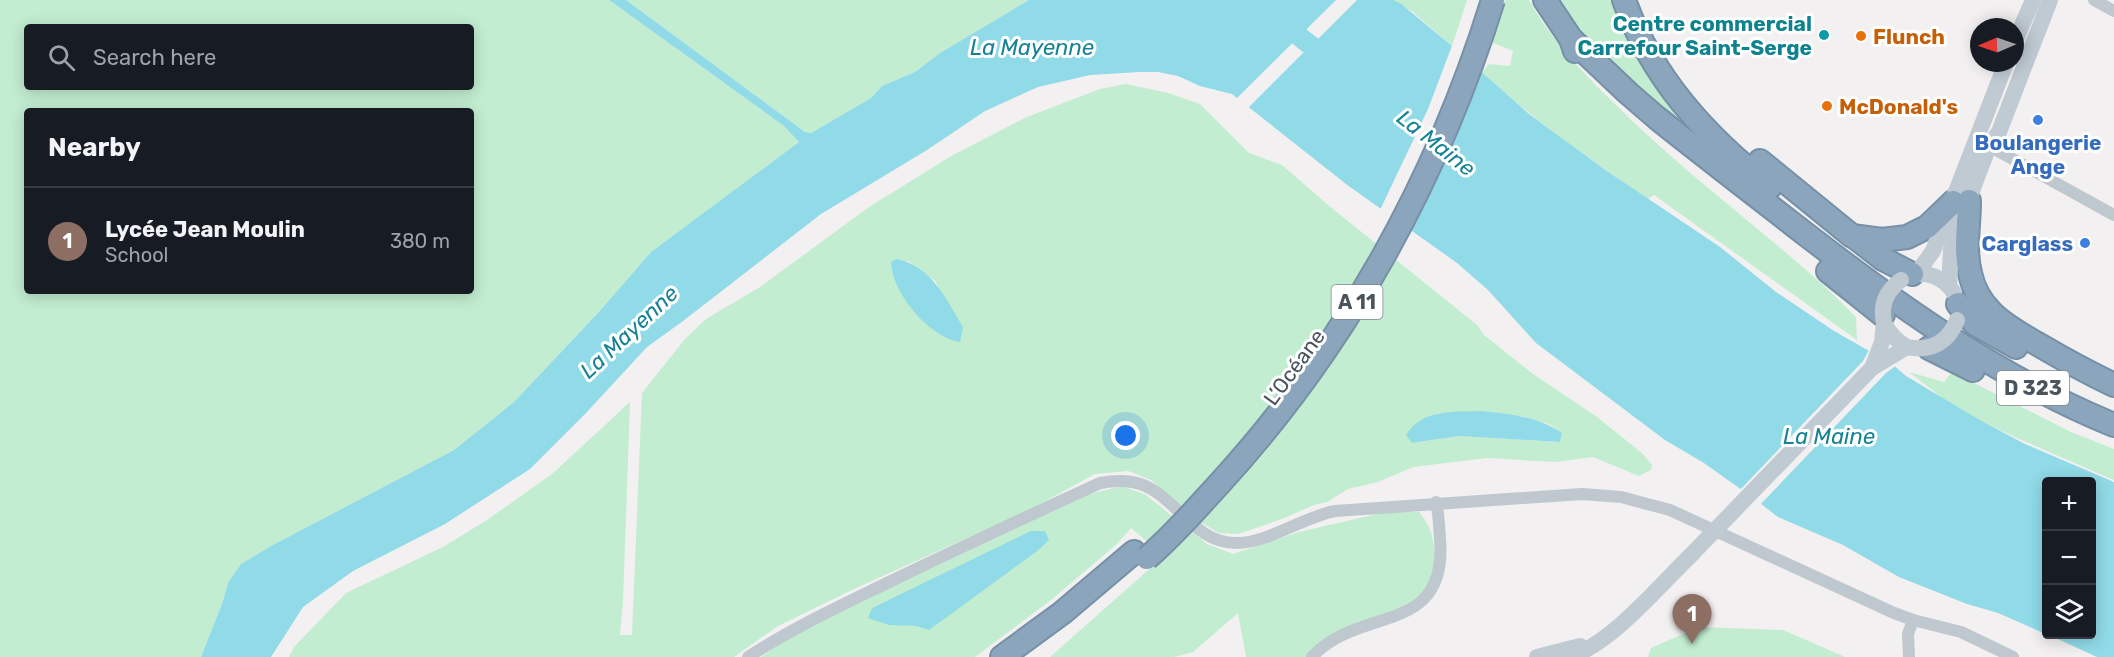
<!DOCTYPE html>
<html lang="en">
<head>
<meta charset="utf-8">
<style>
	body { margin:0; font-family:Rubik,sans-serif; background:#20242c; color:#f1f3f6 }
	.controls { position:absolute; right:18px; bottom:18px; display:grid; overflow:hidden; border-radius:6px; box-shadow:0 3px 15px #0003 }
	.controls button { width:54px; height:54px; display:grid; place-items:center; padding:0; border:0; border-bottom:2px solid #363941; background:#171b24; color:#f1f3f6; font:30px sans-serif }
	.compass { position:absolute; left:1970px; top:18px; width:54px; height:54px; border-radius:50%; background:#171b24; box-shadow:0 3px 15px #0003; rotate:268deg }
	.you { position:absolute; left:1126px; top:436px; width:21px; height:21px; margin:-15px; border:4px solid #fff; border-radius:50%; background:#1a73e8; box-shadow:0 0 0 9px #1a73e833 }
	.badge { display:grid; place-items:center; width:39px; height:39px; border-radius:50%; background:#237cda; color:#fff; font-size:20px; font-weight:700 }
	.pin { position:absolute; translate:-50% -50px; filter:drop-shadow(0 2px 3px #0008) }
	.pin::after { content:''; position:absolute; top:32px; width:21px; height:18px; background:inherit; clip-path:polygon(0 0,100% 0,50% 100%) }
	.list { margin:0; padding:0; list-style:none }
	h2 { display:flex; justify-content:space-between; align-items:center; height:78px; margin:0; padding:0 24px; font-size:26px }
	h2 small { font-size:20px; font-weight:400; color:#9ea1a6 }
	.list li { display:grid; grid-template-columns:39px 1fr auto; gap:18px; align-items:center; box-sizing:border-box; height:108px; padding:0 24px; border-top:2px solid #363941 }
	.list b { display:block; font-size:22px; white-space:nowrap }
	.list p { margin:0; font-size:20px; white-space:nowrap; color:#9ea1a6 }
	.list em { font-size:20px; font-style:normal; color:#9ea1a6 }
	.icon { flex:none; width:33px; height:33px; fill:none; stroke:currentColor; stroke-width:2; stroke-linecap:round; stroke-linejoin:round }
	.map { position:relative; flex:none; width:2114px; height:657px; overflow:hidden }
	.search { position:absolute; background:#171b24; box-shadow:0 3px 15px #0003; left:24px; top:24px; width:450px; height:66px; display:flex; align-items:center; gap:15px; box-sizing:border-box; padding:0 21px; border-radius:6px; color:#9ea1a6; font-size:22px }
	.panel { position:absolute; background:#171b24; box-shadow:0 3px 15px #0003; left:24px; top:108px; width:450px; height:186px; border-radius:6px }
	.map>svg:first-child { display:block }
</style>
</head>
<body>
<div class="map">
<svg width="2114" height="657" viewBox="0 0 2114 657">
	<rect width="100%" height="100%" fill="#f2f0f0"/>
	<g fill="#c2edd0" fill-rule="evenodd">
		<path d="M 0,0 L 609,0 L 784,126 L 799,142 L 651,252 L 598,313 L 514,402 L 454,450 L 271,546 L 241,564 L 228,583 L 222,604 L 201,657 L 0,657 ZM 27,27 L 471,27 L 471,87 L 27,87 ZM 27,111 L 471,111 L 471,291 L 27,291 Z"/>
		<path d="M 626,0 L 1029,0 L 940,53 L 915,72 L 882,86 L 871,98 L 811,133 L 805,132 Z"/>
		<path d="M 1393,0 L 1467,0 L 1452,46 L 1413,12 Z"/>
		<path d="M 1505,0 L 1529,0 C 1549,37 1583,73 1613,102 C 1673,163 1742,214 1806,270 C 1824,285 1840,301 1856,317 L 1857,340 L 1654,195 L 1648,199 C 1591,160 1534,120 1482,73 L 1489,64 L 1510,66 L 1513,51 L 1491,42 Z"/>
		<path d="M 1554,0 L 1615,0 L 1687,123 L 1685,126 L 1655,103 L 1585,41 Z"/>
		<path d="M 1126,84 L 1168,93 L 1200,104 L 1249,153 L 1282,165 L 1328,205 L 1477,325 L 1484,335 L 1533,374 L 1597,417 L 1643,454 L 1652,465 L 1651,470 L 1639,476 L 1593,457 L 1555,462 L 1487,458 L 1413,467 L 1378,482 L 1348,489 L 1327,502 L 1314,505 L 1282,519 L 1238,534 L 1219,533 L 1202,523 L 1151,480 L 1128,471 L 1095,474 L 1031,509 L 854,589 L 778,626 L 734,657 L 289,657 L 294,647 L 346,593 L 443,547 L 487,520 L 552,474 L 630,402 L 623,602 L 620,635 L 632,635 L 642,393 L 685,339 L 706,319 L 760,287 L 869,207 L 953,155 L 1027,117 L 1100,89 ZM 908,261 L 935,281 L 947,302 L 917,315 L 903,295 L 891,268 ZM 1521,416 L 1549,424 L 1562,433 L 1560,442 L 1459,436 L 1413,443 Z"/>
		<path d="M 1909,372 L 1944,382 L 1952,372 L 2071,432 L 2114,449 L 2114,480 L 2017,438 L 1958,410 Z"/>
		<path d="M 1122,486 L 1146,495 L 1207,544 L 1233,554 L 1299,532 L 1386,512 L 1419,512 C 1432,529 1432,533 1435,554 C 1441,609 1370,614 1334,633 C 1324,638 1315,649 1306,657 L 1246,657 L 1238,613 L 1193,652 L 1174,657 L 1050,657 L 1164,556 L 1131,528 L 1117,544 L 1051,600 L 975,657 L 761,657 L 793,634 L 1086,495 ZM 895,597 L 916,626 L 889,624 L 872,608 Z"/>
		<path d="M 1699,627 L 1783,630 L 1845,657 L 1648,657 L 1651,648 Z"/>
	</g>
	<g fill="#91dae8">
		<path d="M 609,0 L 626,0 L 805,132 L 811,133 L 871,98 L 882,86 L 915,72 L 940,53 L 1029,0 L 1393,0 L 1400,3 L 1452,46 L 1529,114 L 1604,169 L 1720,247 L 1776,292 L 1834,331 L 1892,364 L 1906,376 L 1978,419 L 2025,444 L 2114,482 L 2114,657 L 2097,657 L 2049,635 L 2092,634 L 2092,482 L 2046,482 L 2046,634 L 1998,613 L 1967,604 L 1899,577 L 1843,545 L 1778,517 L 1756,500 L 1704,463 L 1665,440 L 1536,343 L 1488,290 L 1457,263 L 1346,184 L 1232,94 L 1200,86 L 1178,76 L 1158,72 L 1140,72 L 1090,75 L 1038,87 L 985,111 L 927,150 L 821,214 L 683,321 L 647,347 L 586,413 L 530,469 L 445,524 L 353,571 L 303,607 L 271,657 L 201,657 L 222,604 L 228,583 L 241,564 L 271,546 L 454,450 L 514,402 L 598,313 L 651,252 L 799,142 L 784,126 Z"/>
		<path d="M 896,259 C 932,266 946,299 963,327 L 960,342 C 929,337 892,293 891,262 Z"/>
		<path d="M 1480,411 C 1509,414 1537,416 1562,433 L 1560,442 L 1459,436 L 1412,443 L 1406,435 C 1422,409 1453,412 1480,411 Z"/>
		<path d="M 1031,531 L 1045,531 L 1049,540 L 1036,552 L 929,630 L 916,626 L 889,625 L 868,618 L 872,608 Z"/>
	</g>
	<g fill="#f2f0f0">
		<path d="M 1336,0 L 1357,0 L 1310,47 L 1299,39 L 1309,47 L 1247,109 L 1235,100 Z"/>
		<path d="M 1453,43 L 1482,69 L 1450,150 L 1409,234 L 1379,212 L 1428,109 Z"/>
		<path d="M 1870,348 L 1897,365 L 1886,373 L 1759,506 L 1739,491 L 1863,361 Z"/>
	</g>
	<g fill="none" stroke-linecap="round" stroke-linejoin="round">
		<path stroke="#91dae8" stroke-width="20" d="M 1253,0 L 1333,63"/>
		<defs>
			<g id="highway">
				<path d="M 1545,0 L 1571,39 L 1575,51"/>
				<path d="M 1624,0 C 1652,78 1706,137 1770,187"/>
				<path d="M 1571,39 L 1628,93 L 1657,118 C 1707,158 1758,197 1808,236 C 1904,310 2002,379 2114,425"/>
				<path d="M 1760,161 L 1852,236 L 1882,240 L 1907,237 L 1927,227 L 1953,202"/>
				<path d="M 1969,201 C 1969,225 1964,249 1970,273 C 1973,288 1981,302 1992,313 C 2006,327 2024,336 2041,346 C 2065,360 2089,373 2114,385"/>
				<path d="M 1856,238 L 1883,259 L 1912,274"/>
				<path d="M 1828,271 L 1883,315"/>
				<path d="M 1958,304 L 1975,324 L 2016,347"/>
				<path d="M 1929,348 L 1973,370"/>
				<path d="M 1002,657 L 1062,613 L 1134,552"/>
			</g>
		</defs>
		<use href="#highway" stroke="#7690a8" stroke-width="26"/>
		<g stroke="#bfc8ce" stroke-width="12">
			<path d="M 2094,0 L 2114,11"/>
			<path d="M 1989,146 L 2114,215"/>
			<path d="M 748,657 C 791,629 838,607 885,584 C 956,550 1028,516 1100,483 C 1110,481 1121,480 1132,482 C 1173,488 1190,543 1236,543 C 1266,544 1303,517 1335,511 L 1582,494 L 1621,497 L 1670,510 L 1894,613 L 1913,620 L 1961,632 L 2013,657"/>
			<path d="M 1312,657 C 1359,605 1448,637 1440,539 C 1439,527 1439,514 1436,502"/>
			<path d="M 1909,657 L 1908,634 L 1913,620"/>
		</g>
		<g stroke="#bfcad3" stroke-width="16">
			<path d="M 2015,41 L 2033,0"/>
			<path d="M 1917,273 L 1933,251 L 2006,63"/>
			<path d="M 1909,275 C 1927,271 1944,277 1954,293"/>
			<path d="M 1949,286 L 1951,250 L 1955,236 L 1989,146 L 1999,132 L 2050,0"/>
			<path d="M 1872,368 L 1907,347 C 1896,341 1890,334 1884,323"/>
			<path d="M 1872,368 L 1882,342 L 1884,323"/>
			<path d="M 1537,657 L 1580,646"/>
			<path d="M 1570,657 C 1613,642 1659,586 1692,554"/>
		</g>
		<use href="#highway" stroke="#8ba5bc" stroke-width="22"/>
		<defs>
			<path id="highway-bridge" d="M 1147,558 C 1174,535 1197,508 1220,483 C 1347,344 1438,178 1493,0"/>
		</defs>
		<use href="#highway-bridge" stroke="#7690a8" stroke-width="26" stroke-linecap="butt"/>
		<g stroke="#bfcad3" stroke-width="16">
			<path d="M 1884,323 C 1880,305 1886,291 1901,280"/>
			<path d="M 1907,347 C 1931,352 1948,343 1957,320"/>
			<path d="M 1692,554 L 1872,368"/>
		</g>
		<use href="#highway-bridge" stroke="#8ba5bc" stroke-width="22"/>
	</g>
	<circle fill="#0f9aa8" stroke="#fff" stroke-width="2" cx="1824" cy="35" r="6"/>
	<g fill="#e8710a" stroke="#fff" stroke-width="2">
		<circle cx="1861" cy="36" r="6"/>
		<circle cx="1827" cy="106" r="6"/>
	</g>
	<g fill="#3f7fe0" stroke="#fff" stroke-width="2">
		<circle cx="2038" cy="120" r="6"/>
		<circle cx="2085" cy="243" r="6"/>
	</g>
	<g text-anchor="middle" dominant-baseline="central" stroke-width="6" stroke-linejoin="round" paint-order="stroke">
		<g fill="#fff" stroke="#80878e" stroke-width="1.5">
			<rect x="1331.5" y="285" width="51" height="34" rx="4.5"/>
			<rect x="1997" y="371" width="72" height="34" rx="4.5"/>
		</g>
		<g font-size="20" font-weight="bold" fill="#49545d">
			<text x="1357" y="302">A 11</text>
			<text x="2033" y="388">D 323</text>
		</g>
		<g font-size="21" font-weight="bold" fill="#0d838f" stroke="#fff" text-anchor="end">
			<text x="1812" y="23">Centre commercial<tspan x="1812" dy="24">Carrefour Saint-Serge</tspan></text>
		</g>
		<g font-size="21" font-weight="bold" fill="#c56008" stroke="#fff" text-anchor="start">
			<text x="1873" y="36">Flunch</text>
			<text x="1839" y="106">McDonald's</text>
		</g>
		<g font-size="21" font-weight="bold" fill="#366cbe" stroke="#fff">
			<text x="2038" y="142">Boulangerie<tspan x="2038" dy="24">Ange</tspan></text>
			<text x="2073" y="243" text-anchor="end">Carglass</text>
		</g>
		<g font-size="21" fill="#49545d" stroke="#fff">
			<text transform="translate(1294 367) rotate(-54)">L’Océane</text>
		</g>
		<g font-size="22" font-style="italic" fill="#148295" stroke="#fff">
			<text x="1032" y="47">La Mayenne</text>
			<text transform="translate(1436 143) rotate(38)">La Maine</text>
			<text transform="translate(629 332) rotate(-43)">La Mayenne</text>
			<text x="1829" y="436">La Maine</text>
		</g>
	</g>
</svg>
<div class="controls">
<button>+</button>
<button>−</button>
<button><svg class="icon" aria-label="layers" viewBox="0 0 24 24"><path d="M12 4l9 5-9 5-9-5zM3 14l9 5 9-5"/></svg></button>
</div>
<svg class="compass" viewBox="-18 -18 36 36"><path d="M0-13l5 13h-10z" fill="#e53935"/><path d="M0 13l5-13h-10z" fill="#9ea1a6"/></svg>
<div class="you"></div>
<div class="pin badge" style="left:1692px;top:644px;background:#8d6e63">1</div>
<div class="search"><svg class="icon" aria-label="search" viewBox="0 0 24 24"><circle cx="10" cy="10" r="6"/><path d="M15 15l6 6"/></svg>Search here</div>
<section class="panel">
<h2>Nearby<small></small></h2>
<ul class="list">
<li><span class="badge" style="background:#8d6e63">1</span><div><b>Lycée Jean Moulin</b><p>School</p></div><em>380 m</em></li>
</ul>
</section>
</div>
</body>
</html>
